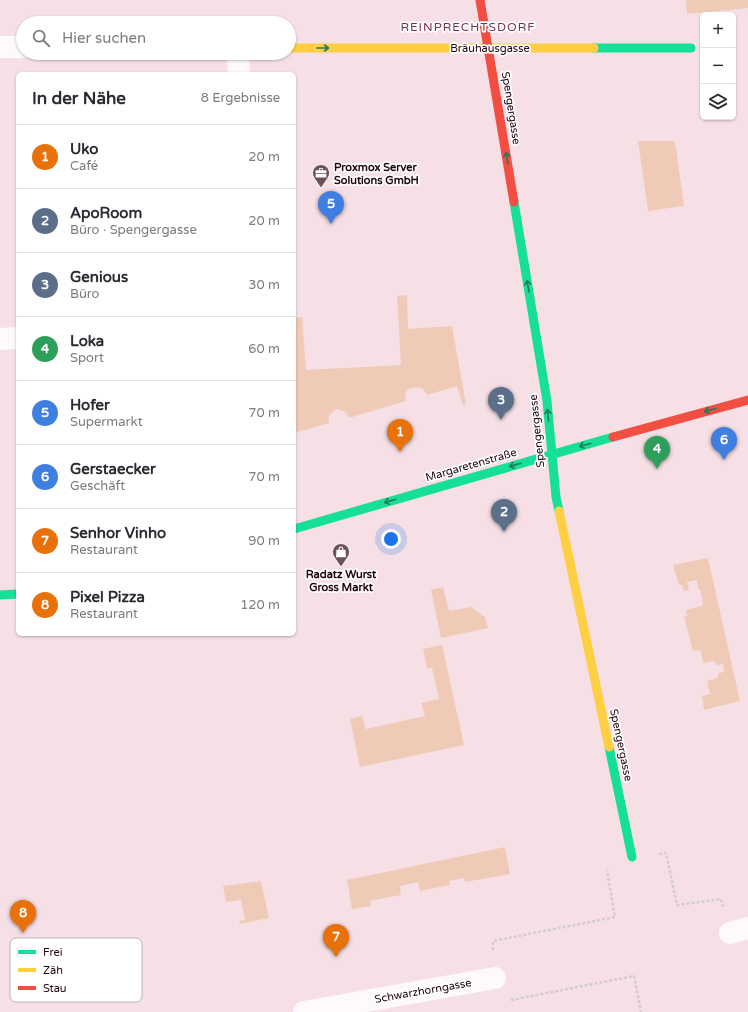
<!DOCTYPE html>
<html lang="de">
<head>
<meta charset="utf-8">
<style>
	body { margin:0; font-family:"Varela Round",sans-serif; background:#f2f2f3; color:#2b2b33 }
	.controls { position:absolute; right:12px; top:12px; display:grid; overflow:hidden; border-radius:6px; box-shadow:0 1px 3px #0004 }
	.controls button { width:36px; height:36px; display:grid; place-items:center; padding:0; border:0; border-bottom:1px solid #e1e1e2; background:#fff; color:#2b2b33; font:20px sans-serif }
	.you { position:absolute; left:391px; top:539px; width:14px; height:14px; margin:-10px; border:3px solid #fff; border-radius:50%; background:#1a73e8; box-shadow:0 0 0 6px #1a73e833 }
	.badge { display:grid; place-items:center; width:26px; height:26px; border-radius:50%; background:#6c515a; color:#fff; font-size:13px; font-weight:700 }
	.pin { position:absolute; translate:-50% -33px; filter:drop-shadow(0 1px 2px #0008) }
	.pin::after { content:''; position:absolute; top:21px; width:14px; height:12px; background:inherit; clip-path:polygon(0 0,100% 0,50% 100%) }
	.list { margin:0; padding:0; list-style:none }
	h2 { display:flex; justify-content:space-between; align-items:center; height:52px; margin:0; padding:0 16px; font-size:17px }
	h2 small { font-size:13px; font-weight:400; color:#7c7c81 }
	.list li { display:grid; grid-template-columns:26px 1fr auto; gap:12px; align-items:center; box-sizing:border-box; height:64px; padding:0 16px; border-top:1px solid #e1e1e2 }
	.list b { display:block; font-size:15px; white-space:nowrap }
	.list p { margin:0; font-size:13px; white-space:nowrap; color:#7c7c81 }
	.list em { font-size:13px; font-style:normal; color:#7c7c81 }
	.icon { flex:none; width:22px; height:22px; fill:none; stroke:currentColor; stroke-width:2; stroke-linecap:round; stroke-linejoin:round }
	.map { position:relative; flex:none; width:748px; height:1012px; overflow:hidden }
	.search { position:absolute; background:#fff; box-shadow:0 1px 3px #0004; left:16px; top:16px; width:280px; height:44px; display:flex; align-items:center; gap:10px; box-sizing:border-box; padding:0 14px; border-radius:22px; color:#7c7c81; font-size:15px }
	.panel { position:absolute; background:#fff; box-shadow:0 1px 3px #0004; left:16px; top:72px; width:280px; height:564px; border-radius:6px }
	.map>svg:first-child { display:block }
</style>
</head>
<body>
<div class="map">
<svg width="748" height="1012" viewBox="0 0 748 1012">
	<rect width="100%" height="100%" fill="#f6e0e6"/>
	<g fill="#efcbb7">
		<path d="M 686,0 L 748,0 L 748,8 L 687,14 Z"/>
		<path d="M 638,141 L 675,141 L 684,206 L 648,211 Z"/>
		<path d="M 407,295 L 408,329 L 452,326 L 466,404 L 463,405 L 457,386 L 427,395 C 423,385 415,386 407,390 L 405,397 L 406,401 L 349,418 C 347,411 342,410 336,409 C 331,413 327,416 329,423 L 294,433 L 294,318 L 302,317 L 306,370 L 401,365 L 397,296 Z"/>
		<path d="M 708,558 L 740,701 L 704,710 L 702,696 L 710,694 L 707,681 L 717,678 L 719,673 L 724,672 L 723,664 L 717,665 L 714,661 L 703,663 L 701,650 L 693,651 L 684,617 L 687,616 L 686,610 L 702,606 L 703,603 L 700,590 L 698,589 L 697,580 L 687,582 L 689,590 L 684,591 L 682,585 L 679,585 L 673,565 Z"/>
		<path d="M 443,587 L 449,611 L 471,607 L 485,617 L 488,628 L 441,638 L 431,590 Z"/>
		<path d="M 442,645 L 464,745 L 360,767 L 350,719 L 362,716 L 366,729 L 425,716 L 421,703 L 439,699 L 432,668 L 427,669 L 423,649 Z"/>
		<path d="M 505,847 L 510,874 L 465,882 L 464,878 L 449,881 L 450,885 L 420,891 L 418,882 L 400,886 L 401,895 L 370,901 L 371,906 L 352,909 L 347,880 Z"/>
		<path d="M 261,881 L 269,918 L 240,924 L 239,921 L 245,920 L 241,900 L 226,902 L 223,886 Z"/>
	</g>
	<g fill="none" stroke-linecap="round" stroke-linejoin="round">
		<g stroke="#d2cccd" stroke-width="2.5" stroke-dasharray="3 2" stroke-linecap="butt">
			<path d="M 659,854 L 666,853 L 677,905 L 721,899 L 723,907"/>
			<path d="M 493,950 L 493,941 L 615,917 L 607,870"/>
			<path d="M 511,1000 L 634,976 L 641,1012"/>
		</g>
		<g stroke="#fefafb" stroke-width="22">
			<path d="M 0,47 L 23,47"/>
			<path d="M 238,53 L 239,74"/>
			<path d="M 0,339 L 18,338"/>
			<path d="M 730,933 L 748,928"/>
			<path d="M 304,1012 L 495,978"/>
		</g>
		<g stroke="#16e098" stroke-width="9">
			<path d="M 594,48 L 691,48"/>
			<path d="M 514,202 L 547,401 L 556,497 L 559,511"/>
			<path d="M 294,529 L 613,437"/>
			<path d="M 0,595 L 18,594"/>
			<path d="M 609,747 L 632,857"/>
		</g>
		<g stroke="#ffcf43" stroke-width="9">
			<path d="M 289,48 L 594,48"/>
			<path d="M 559,511 L 609,747"/>
		</g>
		<g stroke="#f24e42" stroke-width="9">
			<path d="M 480,0 L 514,202"/>
			<path d="M 613,437 L 748,400"/>
		</g>
	</g>
	<defs><path id="oneway-shaft" d="M-6 0H5M1.5-3L5.5 0L1.5 3" fill="none" stroke-width="1.6" stroke-linecap="round" stroke-linejoin="round"/></defs>
	<g stroke="#1b7d5a">
		<use href="#oneway-shaft" transform="translate(323 48)"/>
		<use href="#oneway-shaft" transform="translate(507 158) rotate(-99)"/>
		<use href="#oneway-shaft" transform="translate(528 286) rotate(-99)"/>
		<use href="#oneway-shaft" transform="translate(710 410) rotate(165)"/>
		<use href="#oneway-shaft" transform="translate(548 415) rotate(-95)"/>
		<use href="#oneway-shaft" transform="translate(585 445) rotate(165)"/>
		<use href="#oneway-shaft" transform="translate(515 465) rotate(164)"/>
		<use href="#oneway-shaft" transform="translate(390 501) rotate(164)"/>
	</g>
	<defs>
		<symbol id="office-pin" viewBox="-11 -11 22 30"><path d="M0 17L-7.5 6A9.5 9.5 0 1 1 7.5 6Z" fill="#6c515a" stroke="#fff"/><path d="M-6-3h4V-5.5h4V-3h4V5H-6ZM-1-4.5V-3h2v-1.5ZM-6 0V1H6V0Z" fill="#fff"/></symbol>
		<symbol id="shop-pin" viewBox="-11 -11 22 30"><path d="M0 17L-7.5 6A9.5 9.5 0 1 1 7.5 6Z" fill="#6c515a" stroke="#fff"/><path d="M-5-2.5h2.3a2.7 3.5 0 0 1 5.4 0H5L5.5 6h-11ZM-1.5-2.5h3a1.5 2.3 0 0 0-3 0Z" fill="#fff"/></symbol>
	</defs>
	<g fill-rule="evenodd">
		<use href="#office-pin" x="311" y="163" width="20" height="27"/>
		<use href="#shop-pin" x="331" y="542" width="20" height="27"/>
	</g>
	<g text-anchor="middle" dominant-baseline="central" stroke-width="3.5" stroke-linejoin="round" paint-order="stroke">
		<g font-size="11" fill="#22040e" stroke="#fff">
			<text x="490" y="48">Bräuhausgasse</text>
			<text transform="translate(511 108) rotate(81)">Spengergasse</text>
			<text transform="translate(537 431) rotate(-96)">Spengergasse</text>
			<text transform="translate(471 465) rotate(-16)">Margaretenstraße</text>
			<text transform="translate(621 745) rotate(78)">Spengergasse</text>
			<text transform="translate(423 991) rotate(-10)">Schwarzhorngasse</text>
		</g>
		<g font-size="11" font-weight="bold" fill="#22040e" stroke="#fff" text-anchor="start">
			<text x="334" y="167">Proxmox Server<tspan x="334" dy="13">Solutions GmbH</tspan></text>
			<text x="341" y="574" text-anchor="middle">Radatz Wurst<tspan x="341" dy="13">Gross Markt</tspan></text>
		</g>
		<g font-size="12" letter-spacing="1" fill="#7b2f49" stroke="#fff">
			<text x="468" y="27">REINPRECHTSDORF</text>
		</g>
	</g>
	<rect x="10" y="938" width="132" height="64" rx="6" fill="#fff" stroke="#bdb4b7" stroke-width="1"/>
	<rect x="18" y="950" width="18" height="4" fill="#16e098"/>
	<rect x="18" y="968" width="18" height="4" fill="#ffcf43"/>
	<rect x="18" y="986" width="18" height="4" fill="#f24e42"/>
	<g font-size="11" fill="#22040e">
		<text x="43" y="956">Frei</text>
		<text x="43" y="974">Zäh</text>
		<text x="43" y="992">Stau</text>
	</g>
</svg>
<div class="controls">
<button>+</button>
<button>−</button>
<button><svg class="icon" aria-label="layers" viewBox="0 0 24 24"><path d="M12 4l9 5-9 5-9-5zM3 14l9 5 9-5"/></svg></button>
</div>
<div class="you"></div>
<div class="pin badge" style="left:400px;top:452px;background:#e8710a">1</div>
<div class="pin badge" style="left:504px;top:532px;background:#5c6f8a">2</div>
<div class="pin badge" style="left:501px;top:420px;background:#5c6f8a">3</div>
<div class="pin badge" style="left:657px;top:469px;background:#2e9e5b">4</div>
<div class="pin badge" style="left:331px;top:224px;background:#3f7fe0">5</div>
<div class="pin badge" style="left:724px;top:460px;background:#3f7fe0">6</div>
<div class="pin badge" style="left:336px;top:957px;background:#e8710a">7</div>
<div class="pin badge" style="left:23px;top:933px;background:#e8710a">8</div>
<div class="search"><svg class="icon" aria-label="search" viewBox="0 0 24 24"><circle cx="10" cy="10" r="6"/><path d="M15 15l6 6"/></svg>Hier suchen</div>
<section class="panel">
<h2>In der Nähe<small>8 Ergebnisse</small></h2>
<ul class="list">
<li><span class="badge" style="background:#e8710a">1</span><div><b>Uko</b><p>Café</p></div><em>20 m</em></li>
<li><span class="badge" style="background:#5c6f8a">2</span><div><b>ApoRoom</b><p>Büro · Spengergasse</p></div><em>20 m</em></li>
<li><span class="badge" style="background:#5c6f8a">3</span><div><b>Genious</b><p>Büro</p></div><em>30 m</em></li>
<li><span class="badge" style="background:#2e9e5b">4</span><div><b>Loka</b><p>Sport</p></div><em>60 m</em></li>
<li><span class="badge" style="background:#3f7fe0">5</span><div><b>Hofer</b><p>Supermarkt</p></div><em>70 m</em></li>
<li><span class="badge" style="background:#3f7fe0">6</span><div><b>Gerstaecker</b><p>Geschäft</p></div><em>70 m</em></li>
<li><span class="badge" style="background:#e8710a">7</span><div><b>Senhor Vinho</b><p>Restaurant</p></div><em>90 m</em></li>
<li><span class="badge" style="background:#e8710a">8</span><div><b>Pixel Pizza</b><p>Restaurant</p></div><em>120 m</em></li>
</ul>
</section>
</div>
</body>
</html>
